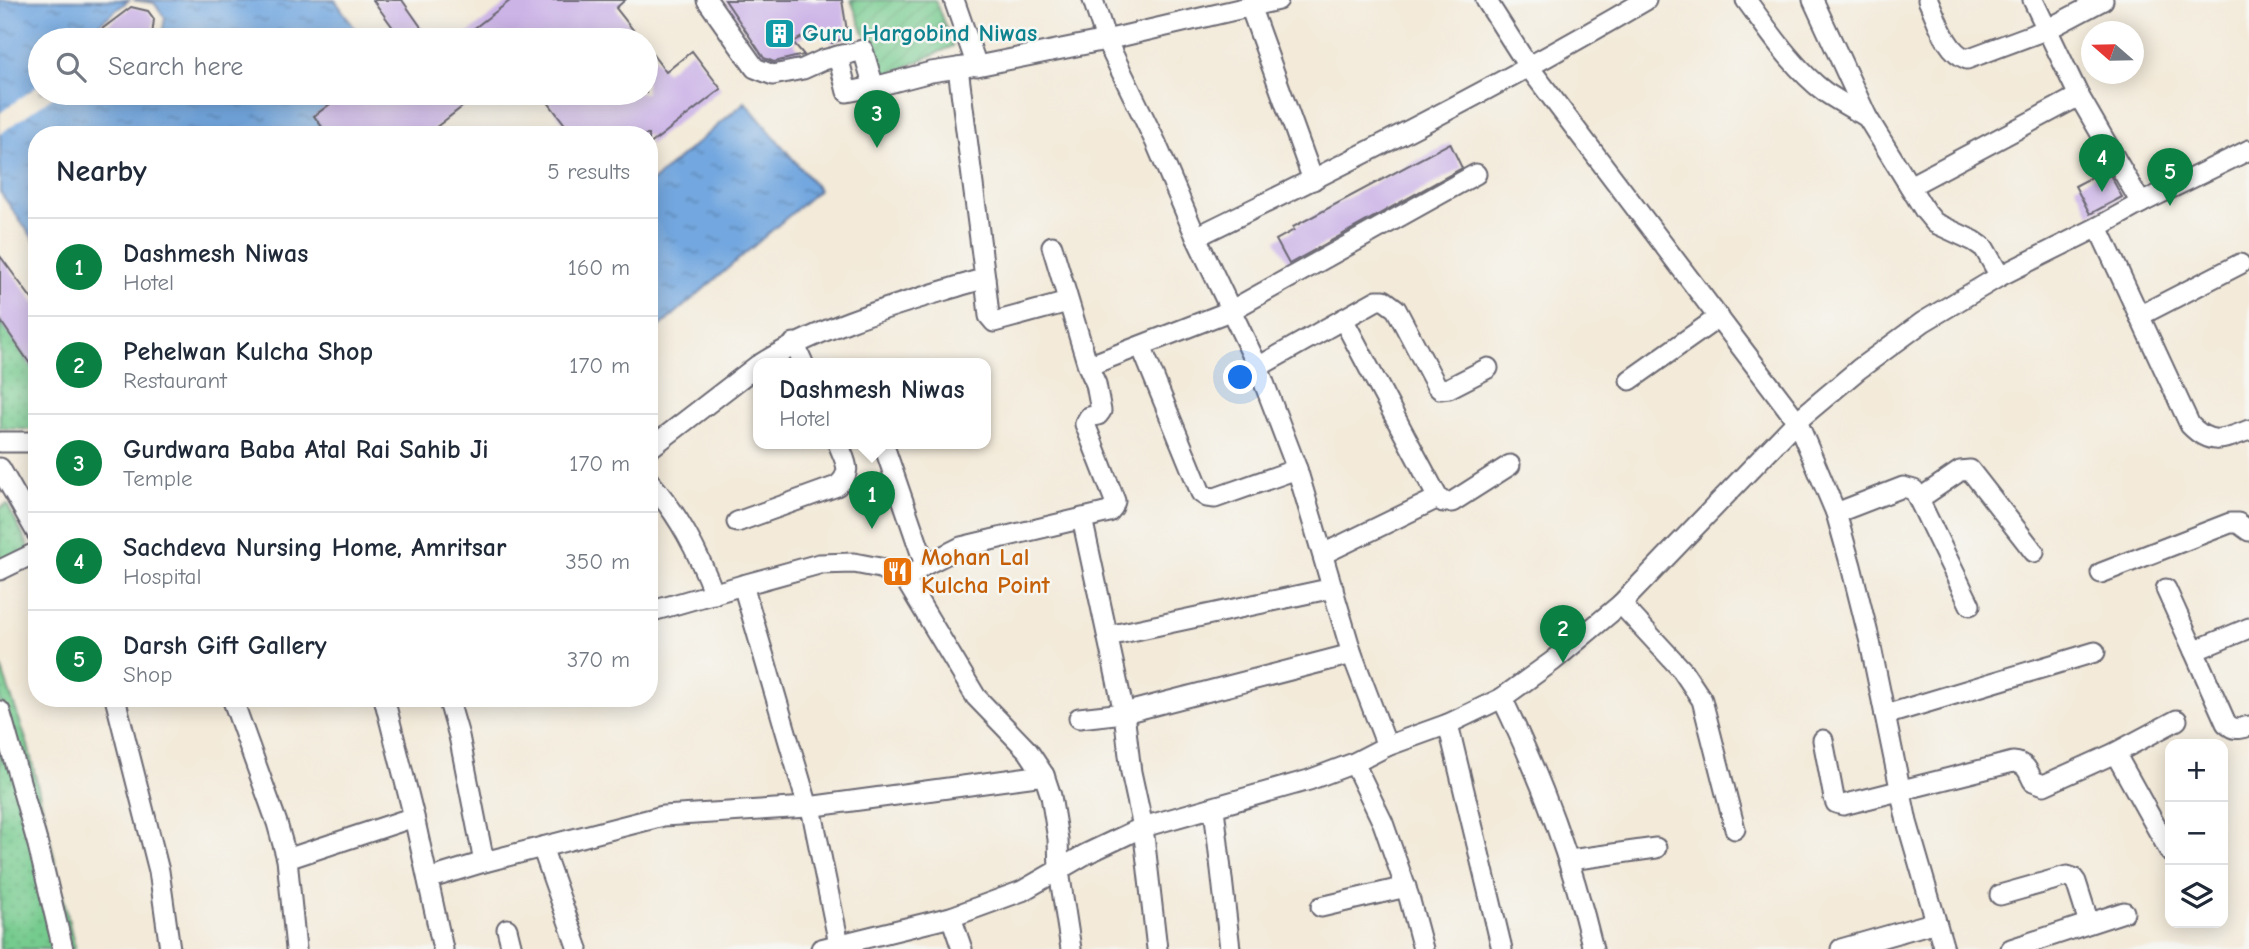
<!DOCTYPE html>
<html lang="en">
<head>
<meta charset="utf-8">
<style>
	body { margin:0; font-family:"Comic Neue",sans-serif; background:#f2f2f3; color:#1f2937 }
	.controls { position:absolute; right:21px; bottom:21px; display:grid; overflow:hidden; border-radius:14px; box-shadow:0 4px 18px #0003 }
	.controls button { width:63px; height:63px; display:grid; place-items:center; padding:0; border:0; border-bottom:2px solid #e0e1e3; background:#fff; color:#1f2937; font:35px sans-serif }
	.compass { position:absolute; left:2081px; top:21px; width:63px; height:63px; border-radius:50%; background:#fff; box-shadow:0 4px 18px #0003; rotate:290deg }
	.you { position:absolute; left:1241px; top:378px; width:24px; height:24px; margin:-18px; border:5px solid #fff; border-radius:50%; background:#1a73e8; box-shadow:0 0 0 10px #1a73e833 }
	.badge { display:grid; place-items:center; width:46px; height:46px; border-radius:50%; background:#0b8043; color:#fff; font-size:23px; font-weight:700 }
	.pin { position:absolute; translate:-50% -58px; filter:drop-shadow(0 2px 4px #0008) }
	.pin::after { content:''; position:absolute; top:37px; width:24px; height:21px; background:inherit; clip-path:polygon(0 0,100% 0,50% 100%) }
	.popup { position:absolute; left:753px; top:358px; width:238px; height:91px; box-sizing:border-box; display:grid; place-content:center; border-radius:14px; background:#fff; filter:drop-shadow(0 2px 5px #0005); font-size:23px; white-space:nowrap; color:#747a83 }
	.popup b { font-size:26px; color:#1f2937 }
	.popup::after { content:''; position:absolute; left:50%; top:100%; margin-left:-14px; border:14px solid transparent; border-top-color:#fff }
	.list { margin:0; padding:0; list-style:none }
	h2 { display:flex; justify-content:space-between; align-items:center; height:91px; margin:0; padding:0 28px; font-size:30px }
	h2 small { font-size:23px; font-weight:400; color:#747a83 }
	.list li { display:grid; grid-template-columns:46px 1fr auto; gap:21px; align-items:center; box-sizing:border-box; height:98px; padding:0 28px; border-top:2px solid #e0e1e3 }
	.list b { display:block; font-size:26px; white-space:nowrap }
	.list p { margin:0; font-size:23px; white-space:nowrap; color:#747a83 }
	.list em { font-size:23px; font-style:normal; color:#747a83 }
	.icon { flex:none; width:38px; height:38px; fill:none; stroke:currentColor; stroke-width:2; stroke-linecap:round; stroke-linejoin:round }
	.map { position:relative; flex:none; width:2249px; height:949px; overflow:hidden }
	.search { position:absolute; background:#fff; box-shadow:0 4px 18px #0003; left:28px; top:28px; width:630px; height:77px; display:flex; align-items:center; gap:18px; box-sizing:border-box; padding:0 24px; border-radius:38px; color:#747a83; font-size:26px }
	.panel { position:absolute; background:#fff; box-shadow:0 4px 18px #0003; left:28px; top:126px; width:630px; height:581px; border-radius:28px }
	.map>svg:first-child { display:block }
</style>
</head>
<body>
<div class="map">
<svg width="2249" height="949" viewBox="0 0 2249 949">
	<defs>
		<pattern id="park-dots" width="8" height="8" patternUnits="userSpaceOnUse" patternTransform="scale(1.75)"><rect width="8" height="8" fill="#75ca8d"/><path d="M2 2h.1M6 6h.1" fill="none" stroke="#65ad7b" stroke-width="1.8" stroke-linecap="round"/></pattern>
		<pattern id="garden-furrows" width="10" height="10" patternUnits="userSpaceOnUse" patternTransform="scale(1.75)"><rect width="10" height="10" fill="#75ca8d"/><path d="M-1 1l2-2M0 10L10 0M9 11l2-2" fill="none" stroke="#65ad7b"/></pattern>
		<pattern id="water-ripples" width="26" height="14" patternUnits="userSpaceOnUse" patternTransform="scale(1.75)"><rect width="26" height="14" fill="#73a7df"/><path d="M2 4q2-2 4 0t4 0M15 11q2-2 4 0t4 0" fill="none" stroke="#5e88b6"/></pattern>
	</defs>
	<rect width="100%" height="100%" fill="#f6f6f2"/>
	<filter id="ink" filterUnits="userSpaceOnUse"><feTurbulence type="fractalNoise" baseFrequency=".0143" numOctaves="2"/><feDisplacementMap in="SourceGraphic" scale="14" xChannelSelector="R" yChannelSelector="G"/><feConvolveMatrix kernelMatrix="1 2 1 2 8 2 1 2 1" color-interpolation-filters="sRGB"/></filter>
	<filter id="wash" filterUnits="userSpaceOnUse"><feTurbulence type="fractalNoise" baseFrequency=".00686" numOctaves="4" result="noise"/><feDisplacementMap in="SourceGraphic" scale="28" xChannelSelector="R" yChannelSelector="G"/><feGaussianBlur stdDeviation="1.57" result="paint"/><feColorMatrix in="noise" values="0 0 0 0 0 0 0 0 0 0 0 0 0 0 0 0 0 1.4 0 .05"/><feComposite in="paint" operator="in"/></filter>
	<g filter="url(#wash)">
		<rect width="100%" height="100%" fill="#f3ead9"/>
		<g fill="url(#park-dots)" stroke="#4c7664" stroke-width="2">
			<path d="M 0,320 L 37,374 L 37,430 L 0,428 Z"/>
			<path d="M 7,504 L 32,553 L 0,572 L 0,508 Z"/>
			<path d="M 0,664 L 28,745 L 75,948 L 71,949 L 0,949 Z"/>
		</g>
		<path fill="url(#garden-furrows)" stroke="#4c7664" stroke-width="2" d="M 851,0 L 935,0 L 953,46 L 881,78 Z"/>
		<g fill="url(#water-ripples)" stroke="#4a648d" stroke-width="2">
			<path d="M 0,0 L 129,0 L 90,31 L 95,40 L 40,40 L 40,93 L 345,93 L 315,116 L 321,125 L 308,135 L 37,135 L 37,244 L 0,192 Z"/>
			<path d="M 133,0 L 335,0 L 363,40 L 161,40 L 165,18 L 154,3 Z"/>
			<path d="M 745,102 L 819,190 L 649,336 L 649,184 Z"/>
		</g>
		<path fill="#f3ead9" d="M 40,84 L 40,93 L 58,93 L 0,134 L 0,113 Z"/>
		<g id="blocks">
			<g fill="#ccb4e7">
				<path d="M 373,0 L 402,0 L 430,40 L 402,40 Z"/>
				<path d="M 511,0 L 625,0 L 616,8 L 641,40 L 459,40 Z"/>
				<path d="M 725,0 L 842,0 L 848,37 L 832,43 L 817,29 L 793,42 L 804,55 L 774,62 L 764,58 Z"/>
				<path d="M 131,7 L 148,11 L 154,19 L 152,36 L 146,40 L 104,40 L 98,32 Z"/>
				<path d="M 646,46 L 666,72 L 692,51 L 721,89 L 649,145 L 649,135 L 573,135 L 541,93 L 646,93 Z"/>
				<path d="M 345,93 L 480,93 L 426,135 L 328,135 L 314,116 Z"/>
				<path d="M 1450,143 L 1462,168 L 1289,264 L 1276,240 L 1294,230 L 1293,227 Z"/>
				<path d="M 2107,169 L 2122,197 L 2090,214 L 2075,186 Z"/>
				<path d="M 0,256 L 37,306 L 37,374 L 0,320 Z"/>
			</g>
		</g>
	</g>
	<g filter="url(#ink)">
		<use href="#blocks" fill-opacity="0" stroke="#6b6872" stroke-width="2"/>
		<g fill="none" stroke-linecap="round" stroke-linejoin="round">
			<defs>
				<g id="street">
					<path d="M 707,0 L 755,68 L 773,75 L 803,69 L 823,60 L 863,50 L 874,87 L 931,72 L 971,66"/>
					<path d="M 954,0 L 977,66 L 1106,40 L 1278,0"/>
					<path d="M 1486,0 L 1528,66 L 1797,421 L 1836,513 L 1851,566 L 1870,642 L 1907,822 L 1944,949"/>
					<path d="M 1746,0 C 1769,31 1793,68 1825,92 C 1838,101 1853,109 1867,117"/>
					<path d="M 1813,0 L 1867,117 L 1925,211 L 1935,223 L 1974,241 L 1984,248 L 2000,276"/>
					<path d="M 1928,0 C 1937,19 1946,52 1967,59 L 2048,29 L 2103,0"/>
					<path d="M 2033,0 L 2079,96 L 2141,203"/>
					<path d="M 1250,6 L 1313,180"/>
					<path d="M 838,56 L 847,92 L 874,87"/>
					<path d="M 1910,186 L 2079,96"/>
					<path d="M 2098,227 L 2190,425 C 2211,447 2225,439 2249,430"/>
					<path d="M 1196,237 C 1348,163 1500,86 1646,0"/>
					<path d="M 1052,246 L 1088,366 L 1230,311 L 1476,174"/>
					<path d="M 985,278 L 989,316 L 994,322 L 1068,302"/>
					<path d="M 2139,316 L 2240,264"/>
					<path d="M 794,343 L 803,363"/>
					<path d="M 1141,346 L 1201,493 L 1207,497 L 1215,498 L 1297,469"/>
					<path d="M 762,363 C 830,321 909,302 985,278 L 958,68"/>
					<path d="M 1258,367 L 1377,300 L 1384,300 L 1396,309 L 1436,385 L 1440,389 L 1449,388 L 1488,368"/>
					<path d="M 1630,380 L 1719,317"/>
					<path d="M 0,442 L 37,442"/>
					<path d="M 883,443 L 925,565"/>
					<path d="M 649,449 L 758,365"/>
					<path d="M 0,468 L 37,533"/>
					<path d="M 649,481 C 679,515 698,552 714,594"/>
					<path d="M 1438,498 L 1443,502 L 1452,502 L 1510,465"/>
					<path d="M 1919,499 L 1960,471 L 1970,470 L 2034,552"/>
					<path d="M 1836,513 L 1903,487 L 1914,490 L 1970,605"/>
					<path d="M 1082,518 L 1124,713 L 1131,772 L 1143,827 L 1157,949"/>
					<path d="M 737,522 L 837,486 C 854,471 845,462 838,443"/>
					<path d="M 1323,554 L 1438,498 L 1343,319"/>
					<path d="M 0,570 L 37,552"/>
					<path d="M 2101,573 L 2230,523 L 2238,523 L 2249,531"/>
					<path d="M 905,579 L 925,565 L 961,547 L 1109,512 L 1113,507 L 1115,501 L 1085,424 L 1089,417 L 1098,415 L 1101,411 L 1096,384 L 1088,366"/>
					<path d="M 743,585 L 819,564 L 854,563 L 880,568 L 905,579 L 976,697 L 1028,751 L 1044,775"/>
					<path d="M 2166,589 L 2194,651"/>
					<path d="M 1621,604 L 1682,670 L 1702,700 L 1735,829"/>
					<path d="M 649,612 L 743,585 L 808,807 L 812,812 L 840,949"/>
					<path d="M 2249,628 L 2194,651 L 2226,723 C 2234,731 2239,729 2249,726"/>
					<path d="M 1108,636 L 1333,588"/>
					<path d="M 115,698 L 159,871 L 170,949"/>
					<path d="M 232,698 L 277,823 L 287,859 L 296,949"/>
					<path d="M 384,698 L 414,817 L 443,949"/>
					<path d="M 448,698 L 459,736 L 484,862"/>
					<path d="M 1502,698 C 1543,783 1571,858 1593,949"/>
					<path d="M 0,711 L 38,845 L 63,949"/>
					<path d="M 1885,715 L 2095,652"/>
					<path d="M 1079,718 L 1124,713 L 1352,654"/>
					<path d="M 1448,724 L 1502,949"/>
					<path d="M 1823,740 L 1834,798 L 1836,803 L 1843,805 L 2013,762 C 2026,763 2028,771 2033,781 L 2044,785 L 2115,753 L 2177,720"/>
					<path d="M 1387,746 L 1448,724 L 1502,698 L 1553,661 L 1621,604 L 1797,421 L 1859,369 L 1923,322 L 2000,276 L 2098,227 L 2141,203 L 2249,150"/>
					<path d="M 2115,753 L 2170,852"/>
					<path d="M 1354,763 L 1383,823 L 1409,897 L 1423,949"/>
					<path d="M 1214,808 L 1230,949"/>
					<path d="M 542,847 L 578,949"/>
					<path d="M 287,859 L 414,817"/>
					<path d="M 1570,860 L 1656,848"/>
					<path d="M 428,879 L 484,862 L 663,816 L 808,807 L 1044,775 L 1051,796 L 1058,839 L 1059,871 L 1071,949"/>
					<path d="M 2000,895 L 2067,876 L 2073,878 L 2076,882 L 2089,923"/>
					<path d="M 1321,907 L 1406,887"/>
					<path d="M 951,917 L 962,949"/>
					<path d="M 507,929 L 512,949"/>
					<path d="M 821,949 L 951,917 L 1022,891 L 1086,854 L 1143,827 L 1309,780 L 1354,763 L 1387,746 L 1352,654 L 1297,469 L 1258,367 L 1196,237 L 1156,143 L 1106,40 L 1093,0"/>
					<path d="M 1841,949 L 1936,922"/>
					<path d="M 2011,949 L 2124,912"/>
				</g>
			</defs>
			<use href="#street" stroke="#6b6872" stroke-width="23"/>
			<use href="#street" stroke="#fff" stroke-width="19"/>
		</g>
	</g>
	<defs>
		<symbol id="building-square" viewBox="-11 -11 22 22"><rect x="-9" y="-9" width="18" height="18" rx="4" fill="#0f9aa8" stroke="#f6f6f2"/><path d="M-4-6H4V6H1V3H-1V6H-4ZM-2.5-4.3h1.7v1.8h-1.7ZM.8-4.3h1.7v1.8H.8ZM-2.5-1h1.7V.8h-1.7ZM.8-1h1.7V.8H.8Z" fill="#fff"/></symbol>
		<symbol id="restaurant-square" viewBox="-11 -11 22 22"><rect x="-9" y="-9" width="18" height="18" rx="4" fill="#e8710a" stroke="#f6f6f2"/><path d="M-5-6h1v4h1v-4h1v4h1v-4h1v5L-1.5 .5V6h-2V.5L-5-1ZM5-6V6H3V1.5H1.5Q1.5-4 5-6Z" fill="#fff"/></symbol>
	</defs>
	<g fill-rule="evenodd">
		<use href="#building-square" x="762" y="16" width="35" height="35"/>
		<use href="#restaurant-square" x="880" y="554" width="35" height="35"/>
	</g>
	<g text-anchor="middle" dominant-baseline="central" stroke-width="5" stroke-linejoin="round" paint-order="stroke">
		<g font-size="24" font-weight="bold" fill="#0d838f" stroke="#f6f6f2" text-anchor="start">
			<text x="802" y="33">Guru Hargobind Niwas</text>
		</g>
		<g font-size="24" font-weight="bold" fill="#c56008" stroke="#f6f6f2" text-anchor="start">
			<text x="921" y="557">Mohan Lal<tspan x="921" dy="28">Kulcha Point</tspan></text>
		</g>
	</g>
</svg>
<div class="controls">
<button>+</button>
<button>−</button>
<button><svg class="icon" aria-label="layers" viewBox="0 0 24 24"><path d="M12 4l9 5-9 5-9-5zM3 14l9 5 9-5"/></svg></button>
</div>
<svg class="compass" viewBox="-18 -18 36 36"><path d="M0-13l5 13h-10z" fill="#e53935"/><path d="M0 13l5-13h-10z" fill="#747a83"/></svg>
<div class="you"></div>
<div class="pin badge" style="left:872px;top:529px">1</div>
<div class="popup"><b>Dashmesh Niwas</b>Hotel</div>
<div class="pin badge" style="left:1563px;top:663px">2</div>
<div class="pin badge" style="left:877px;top:148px">3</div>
<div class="pin badge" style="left:2102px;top:192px">4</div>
<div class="pin badge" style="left:2170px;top:206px">5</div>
<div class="search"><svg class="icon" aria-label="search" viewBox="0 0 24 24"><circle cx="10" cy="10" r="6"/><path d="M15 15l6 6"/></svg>Search here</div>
<section class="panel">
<h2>Nearby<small>5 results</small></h2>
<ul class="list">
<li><span class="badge">1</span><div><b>Dashmesh Niwas</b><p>Hotel</p></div><em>160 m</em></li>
<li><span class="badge">2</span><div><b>Pehelwan Kulcha Shop</b><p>Restaurant</p></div><em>170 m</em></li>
<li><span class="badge">3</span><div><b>Gurdwara Baba Atal Rai Sahib Ji</b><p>Temple</p></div><em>170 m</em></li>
<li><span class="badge">4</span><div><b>Sachdeva Nursing Home, Amritsar</b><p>Hospital</p></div><em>350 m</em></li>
<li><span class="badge">5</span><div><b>Darsh Gift Gallery</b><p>Shop</p></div><em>370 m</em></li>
</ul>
</section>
</div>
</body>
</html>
